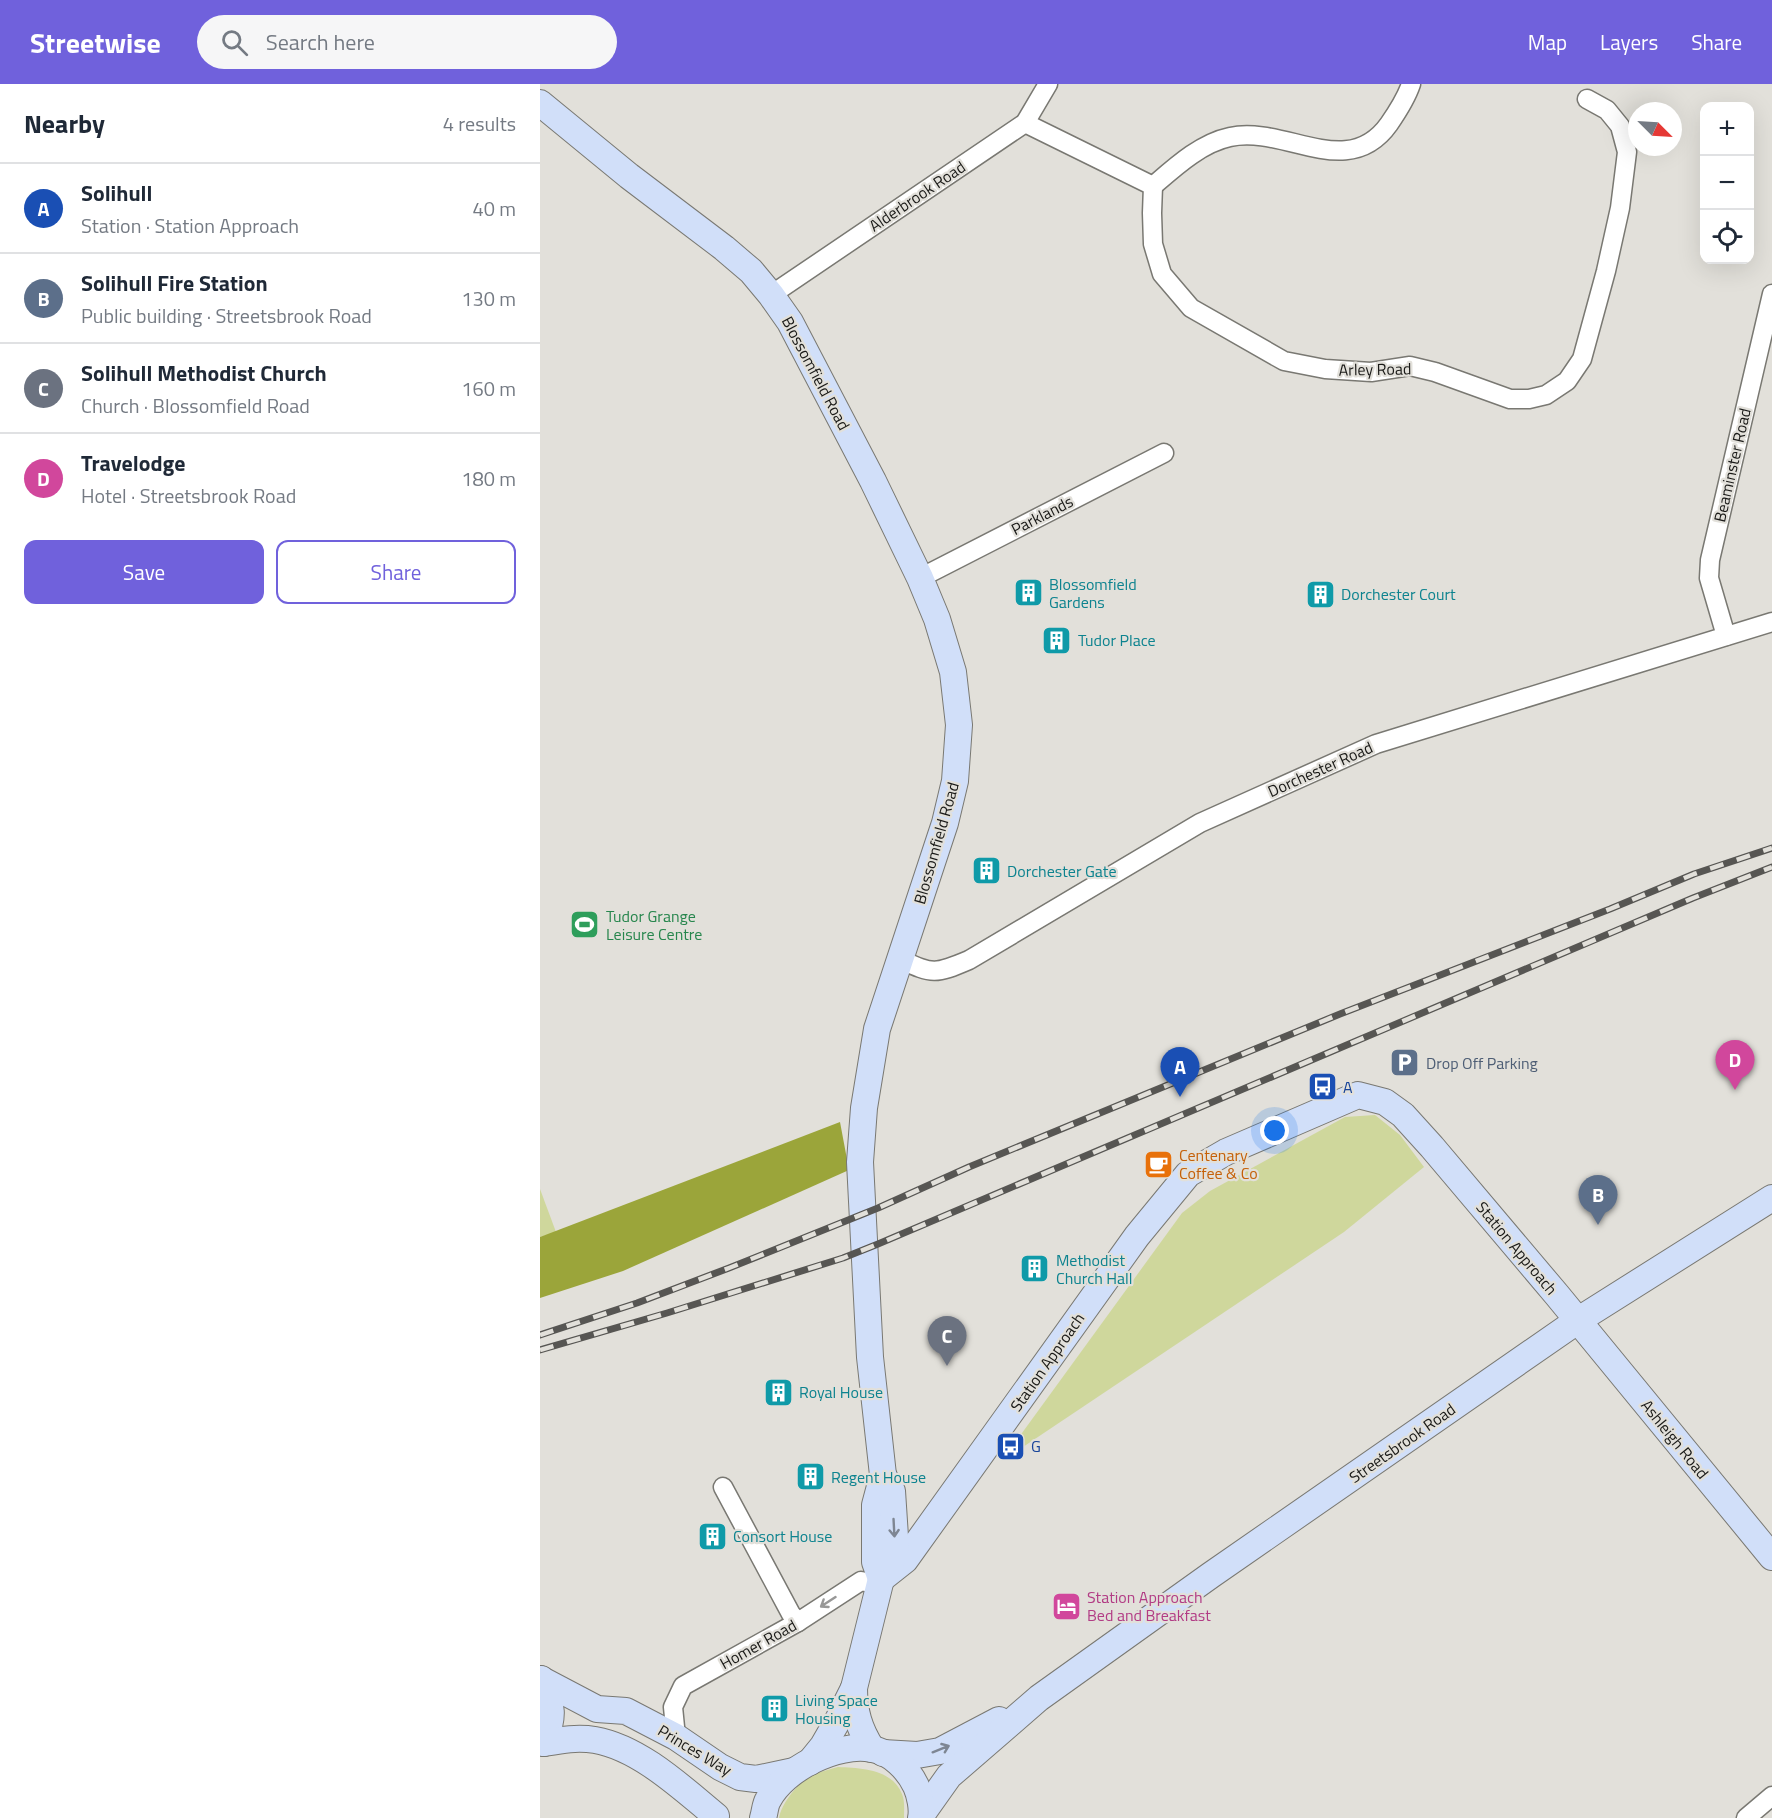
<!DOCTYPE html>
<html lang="en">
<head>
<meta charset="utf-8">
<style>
	body { margin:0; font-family:"Titillium Web",sans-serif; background:#f6f6f7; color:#1f2937 }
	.controls { position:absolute; right:18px; top:18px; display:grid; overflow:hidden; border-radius:12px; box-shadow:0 6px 24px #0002 }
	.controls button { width:54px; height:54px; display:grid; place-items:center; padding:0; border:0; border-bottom:2px solid #e0e1e3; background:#fff; color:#1f2937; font:30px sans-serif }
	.compass { position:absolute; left:1088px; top:18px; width:54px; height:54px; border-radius:50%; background:#fff; box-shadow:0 6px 24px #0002; rotate:114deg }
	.you { position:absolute; left:735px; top:1047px; width:21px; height:21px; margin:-15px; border:4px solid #fff; border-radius:50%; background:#1a73e8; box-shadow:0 0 0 9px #1a73e833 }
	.badge { display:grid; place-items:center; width:39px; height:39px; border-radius:50%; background:#7061dc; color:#fff; font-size:20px; font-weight:700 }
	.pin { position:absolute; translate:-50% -50px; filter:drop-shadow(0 2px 3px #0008) }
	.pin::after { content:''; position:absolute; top:32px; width:21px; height:18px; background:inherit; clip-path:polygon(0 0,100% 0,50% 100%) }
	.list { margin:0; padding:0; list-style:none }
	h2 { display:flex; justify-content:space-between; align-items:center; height:78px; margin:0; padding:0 24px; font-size:26px }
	h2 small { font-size:20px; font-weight:400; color:#747a83 }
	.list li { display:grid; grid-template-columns:39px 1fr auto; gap:18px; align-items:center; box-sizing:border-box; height:90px; padding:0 24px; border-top:2px solid #e0e1e3 }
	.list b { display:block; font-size:22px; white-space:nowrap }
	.list p { margin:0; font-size:20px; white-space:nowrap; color:#747a83 }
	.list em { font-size:20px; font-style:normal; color:#747a83 }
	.actions { display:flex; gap:12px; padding:18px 24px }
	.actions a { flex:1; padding:14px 0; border:2px solid #7061dc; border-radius:12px; text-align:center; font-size:21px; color:#7061dc }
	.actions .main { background:#7061dc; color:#fff }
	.icon { flex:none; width:33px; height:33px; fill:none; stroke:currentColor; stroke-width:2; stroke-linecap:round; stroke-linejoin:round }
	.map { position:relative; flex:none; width:1232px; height:1734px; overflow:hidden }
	header { display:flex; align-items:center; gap:36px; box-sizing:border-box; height:84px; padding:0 30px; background:#7061dc; color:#fff }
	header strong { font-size:28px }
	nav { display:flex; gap:33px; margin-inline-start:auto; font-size:21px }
	.search { width:420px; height:54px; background:#f6f6f7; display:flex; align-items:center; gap:15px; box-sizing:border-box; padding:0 21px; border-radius:33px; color:#747a83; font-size:22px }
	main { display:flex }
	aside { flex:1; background:#fff }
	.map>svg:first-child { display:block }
</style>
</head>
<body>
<header>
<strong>Streetwise</strong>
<div class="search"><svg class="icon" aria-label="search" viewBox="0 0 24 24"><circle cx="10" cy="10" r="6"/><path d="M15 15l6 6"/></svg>Search here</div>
<nav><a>Map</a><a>Layers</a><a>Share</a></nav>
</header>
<main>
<aside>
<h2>Nearby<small>4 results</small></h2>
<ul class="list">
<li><span class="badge" style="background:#1a4fb4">A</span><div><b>Solihull</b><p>Station · Station Approach</p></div><em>40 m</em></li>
<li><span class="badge" style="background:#5c6f8a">B</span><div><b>Solihull Fire Station</b><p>Public building · Streetsbrook Road</p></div><em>130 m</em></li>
<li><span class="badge" style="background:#6b7280">C</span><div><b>Solihull Methodist Church</b><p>Church · Blossomfield Road</p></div><em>160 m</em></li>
<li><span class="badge" style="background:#d1479c">D</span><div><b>Travelodge</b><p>Hotel · Streetsbrook Road</p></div><em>180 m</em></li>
</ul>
<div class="actions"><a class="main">Save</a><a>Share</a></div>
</aside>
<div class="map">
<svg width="1232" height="1734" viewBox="0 0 1232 1734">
	<rect width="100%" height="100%" fill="#e2e0da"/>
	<g fill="#cfd79c">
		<path d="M 835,1031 L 860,1051 L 884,1083 L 804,1148 L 480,1365 L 474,1360 L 642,1129 L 670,1107 L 805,1033 Z"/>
		<path d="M 0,1105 L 16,1148 L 0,1153 Z"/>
		<path d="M 298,1683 C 321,1684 352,1685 362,1710 C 365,1717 364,1726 364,1734 L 239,1734 C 242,1718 260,1696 275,1690 C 282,1687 291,1685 298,1683 Z"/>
	</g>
	<path fill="#9ba53a" d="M 300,1038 L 309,1086 L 83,1187 L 0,1214 L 0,1153 Z"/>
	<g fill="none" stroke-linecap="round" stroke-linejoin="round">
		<defs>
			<g id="street">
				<path d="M 485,39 L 613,102 L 612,129 L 613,160 L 622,190 L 651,224 L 744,277 L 785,285 L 831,288 L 870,282 L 895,288 L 970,315 L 989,315 L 1006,311 L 1027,297 L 1042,275 L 1066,187 L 1080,124 L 1087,68 L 1080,42 L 1067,26 L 1047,15"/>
				<path d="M 613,102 C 635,83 661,59 690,53 C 745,41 808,98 849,40 C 858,27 866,15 871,0"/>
				<path d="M 231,211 L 485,39 L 508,0"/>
				<path d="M 380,494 L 624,369"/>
				<path d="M 1186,552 L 1169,494 L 1170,476 L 1232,210"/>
				<path d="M 359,875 C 393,890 394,891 429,876 L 660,739 L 836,660 L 1232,538"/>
				<path d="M 183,1403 L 251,1530 L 258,1538"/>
				<path d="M 136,1653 L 133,1623 L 143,1602 L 258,1538 L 321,1497 L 340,1501"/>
				<path d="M 1206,1734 L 1232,1712"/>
			</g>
			<g id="secondary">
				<path d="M 0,19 L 89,92 L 184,164 L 211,187 L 231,211 L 250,238 L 333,397 L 380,494 L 397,535 L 413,588 L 419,641 L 415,697 L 405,739 L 337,945 L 324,1024 L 320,1078 L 330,1273 L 343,1391 L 335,1421 L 335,1478 L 341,1495"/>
				<path d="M 341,1495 L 365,1476 L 597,1152 L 648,1090 L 686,1068 L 818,1011 L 845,1018 L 863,1031 L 892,1063 L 1017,1211 L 1232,1473"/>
				<path d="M 0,1595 L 57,1625 L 86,1627 L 136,1653 L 180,1683 L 200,1693 L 216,1695 L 254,1687"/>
				<path d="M 1,1595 C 13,1626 14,1628 4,1659"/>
				<path d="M 314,1604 C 314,1627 319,1645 332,1665"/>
				<path d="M 4,1659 C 21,1656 37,1653 55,1656 C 100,1664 142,1704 176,1732"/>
				<path d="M 343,1669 L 377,1671 L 400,1667 L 459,1636"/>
				<path d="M 270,1678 L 283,1662 L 298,1636 L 314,1604 L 341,1495 L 356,1468 L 352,1407 L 343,1391"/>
				<path d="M 382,1730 L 409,1692 L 499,1614 L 671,1491 L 1037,1237 L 1232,1114"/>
				<path d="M 223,1734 C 225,1728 225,1721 228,1716 C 244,1685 297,1658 332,1665 C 351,1668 368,1685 376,1702 C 380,1711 383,1725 381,1734"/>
			</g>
		</defs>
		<use href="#street" stroke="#797872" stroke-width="21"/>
		<use href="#secondary" stroke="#797872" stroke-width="28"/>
		<use href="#street" stroke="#fff" stroke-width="18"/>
		<use href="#secondary" stroke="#d1dff9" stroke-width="26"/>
		<defs>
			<g id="rail">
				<path d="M 0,1251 L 97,1219 L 189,1184 L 338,1124 L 429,1083 L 800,930 L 1070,825 L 1154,790 L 1232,764"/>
				<path d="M 0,1266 L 127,1229 L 303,1174 L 338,1160 L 1153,814 L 1232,783"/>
			</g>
		</defs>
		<use href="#rail" stroke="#575653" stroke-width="7"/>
		<use href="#rail" stroke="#e2e0da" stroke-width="4.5" stroke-dasharray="14" stroke-linecap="butt"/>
	</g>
	<defs><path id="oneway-shaft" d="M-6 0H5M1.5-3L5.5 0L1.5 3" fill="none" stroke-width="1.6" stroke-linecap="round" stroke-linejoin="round" transform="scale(1.5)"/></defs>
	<g stroke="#7e8693">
		<use href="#oneway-shaft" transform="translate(354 1444) rotate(87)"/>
		<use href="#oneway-shaft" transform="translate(401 1665) rotate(-22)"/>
	</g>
	<use stroke="#989897" href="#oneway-shaft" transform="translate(288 1518) rotate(147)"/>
	<defs>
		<symbol id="building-square" viewBox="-11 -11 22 22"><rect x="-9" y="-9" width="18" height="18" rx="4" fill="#0f9aa8" stroke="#e2e0da"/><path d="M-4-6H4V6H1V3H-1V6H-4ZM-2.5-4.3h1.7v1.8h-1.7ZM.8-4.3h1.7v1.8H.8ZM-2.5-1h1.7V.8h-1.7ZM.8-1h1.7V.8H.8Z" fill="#fff"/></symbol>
		<symbol id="stadium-square" viewBox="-11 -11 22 22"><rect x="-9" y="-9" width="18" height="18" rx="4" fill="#2e9e5b" stroke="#e2e0da"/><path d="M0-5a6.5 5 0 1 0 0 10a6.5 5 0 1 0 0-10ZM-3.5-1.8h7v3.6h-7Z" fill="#fff"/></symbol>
		<symbol id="parking-square" viewBox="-11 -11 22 22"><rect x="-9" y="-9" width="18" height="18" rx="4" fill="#5c6f8a" stroke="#e2e0da"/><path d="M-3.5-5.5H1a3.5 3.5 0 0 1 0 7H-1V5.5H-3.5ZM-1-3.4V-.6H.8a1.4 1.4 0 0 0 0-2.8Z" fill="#fff"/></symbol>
		<symbol id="bus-square" viewBox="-11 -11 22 22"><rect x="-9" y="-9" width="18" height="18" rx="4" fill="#1a4fb4" stroke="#e2e0da"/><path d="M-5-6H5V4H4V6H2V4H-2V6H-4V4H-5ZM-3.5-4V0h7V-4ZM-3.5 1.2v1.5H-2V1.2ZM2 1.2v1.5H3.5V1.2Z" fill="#fff"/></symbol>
		<symbol id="cafe-square" viewBox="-11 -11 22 22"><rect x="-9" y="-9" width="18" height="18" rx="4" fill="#e8710a" stroke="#e2e0da"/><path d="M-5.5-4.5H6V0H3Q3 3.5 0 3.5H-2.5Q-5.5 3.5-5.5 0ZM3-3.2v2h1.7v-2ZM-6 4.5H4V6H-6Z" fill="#fff"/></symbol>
		<symbol id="hotel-square" viewBox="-11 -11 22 22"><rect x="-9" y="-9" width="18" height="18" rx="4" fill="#d1479c" stroke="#e2e0da"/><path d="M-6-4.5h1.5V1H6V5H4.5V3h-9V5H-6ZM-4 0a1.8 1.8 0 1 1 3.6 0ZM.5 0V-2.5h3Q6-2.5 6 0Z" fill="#fff"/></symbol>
	</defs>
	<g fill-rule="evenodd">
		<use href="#building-square" x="472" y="492" width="33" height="33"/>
		<use href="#building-square" x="764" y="494" width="33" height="33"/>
		<use href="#building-square" x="500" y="540" width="33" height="33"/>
		<use href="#building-square" x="430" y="770" width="33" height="33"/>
		<use href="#stadium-square" x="28" y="824" width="33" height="33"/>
		<use href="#parking-square" x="848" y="962" width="33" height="33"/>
		<use href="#bus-square" x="766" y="986" width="33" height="33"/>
		<use href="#cafe-square" x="602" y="1064" width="33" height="33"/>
		<use href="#building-square" x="478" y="1168" width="33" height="33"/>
		<use href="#building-square" x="222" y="1292" width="33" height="33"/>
		<use href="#bus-square" x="454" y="1346" width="33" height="33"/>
		<use href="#building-square" x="254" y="1376" width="33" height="33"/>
		<use href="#building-square" x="156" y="1436" width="33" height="33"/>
		<use href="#hotel-square" x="510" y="1506" width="33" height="33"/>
		<use href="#building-square" x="218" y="1608" width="33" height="33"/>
	</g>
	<g text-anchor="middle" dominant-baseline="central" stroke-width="4.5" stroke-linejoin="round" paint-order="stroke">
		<g font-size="16" fill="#191917" stroke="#e2e0da">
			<text transform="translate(377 112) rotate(-34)">Alderbrook Road</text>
			<text transform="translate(835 285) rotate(-1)">Arley Road</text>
			<text transform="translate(276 289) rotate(62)">Blossomfield Road</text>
			<text transform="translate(1192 381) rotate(-77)">Beaminster Road</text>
			<text transform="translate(502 431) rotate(-27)">Parklands</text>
			<text transform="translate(780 685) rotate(-24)">Dorchester Road</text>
			<text transform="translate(396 759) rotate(-74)">Blossomfield Road</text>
			<text transform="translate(977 1164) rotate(50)">Station Approach</text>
			<text transform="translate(507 1278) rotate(-55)">Station Approach</text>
			<text transform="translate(1135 1355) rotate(51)">Ashleigh Road</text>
			<text transform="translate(862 1359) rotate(-35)">Streetsbrook Road</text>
			<text transform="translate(218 1560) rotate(-29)">Homer Road</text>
			<text transform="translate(155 1666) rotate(31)">Princes Way</text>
		</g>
		<g font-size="16" fill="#0d838f" stroke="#e2e0da" text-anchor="start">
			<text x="509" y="500">Blossomfield<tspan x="509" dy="18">Gardens</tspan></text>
			<text x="801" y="510">Dorchester Court</text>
			<text x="538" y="556">Tudor Place</text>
			<text x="467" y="787">Dorchester Gate</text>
			<text x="516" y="1176">Methodist<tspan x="516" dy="18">Church Hall</tspan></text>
			<text x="259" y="1308">Royal House</text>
			<text x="291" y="1393">Regent House</text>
			<text x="193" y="1452">Consort House</text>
			<text x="255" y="1616">Living Space<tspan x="255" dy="18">Housing</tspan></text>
		</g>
		<g font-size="16" fill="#27864d" stroke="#e2e0da" text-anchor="start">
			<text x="66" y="832">Tudor Grange<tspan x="66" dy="18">Leisure Centre</tspan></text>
		</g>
		<g font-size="16" fill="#4e5e75" stroke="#e2e0da" text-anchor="start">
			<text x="886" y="979">Drop Off Parking</text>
		</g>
		<g font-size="16" fill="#164399" stroke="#e2e0da" text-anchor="start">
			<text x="803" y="1003">A</text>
			<text x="491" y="1362">G</text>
		</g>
		<g font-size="16" fill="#c56008" stroke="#e2e0da" text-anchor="start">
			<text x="639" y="1071">Centenary<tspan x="639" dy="18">Coffee &amp; Co</tspan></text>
		</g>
		<g font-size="16" fill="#b23c85" stroke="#e2e0da" text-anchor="start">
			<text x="547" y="1513">Station Approach<tspan x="547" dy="18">Bed and Breakfast</tspan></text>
		</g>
	</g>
</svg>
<div class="controls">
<button>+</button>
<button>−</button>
<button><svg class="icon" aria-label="locate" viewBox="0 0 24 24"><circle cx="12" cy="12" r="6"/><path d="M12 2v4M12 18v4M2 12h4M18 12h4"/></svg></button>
</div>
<svg class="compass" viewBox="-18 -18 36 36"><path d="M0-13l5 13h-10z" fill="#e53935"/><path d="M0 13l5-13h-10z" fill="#747a83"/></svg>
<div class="you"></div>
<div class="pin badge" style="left:640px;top:1013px;background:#1a4fb4">A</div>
<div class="pin badge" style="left:1058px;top:1141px;background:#5c6f8a">B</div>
<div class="pin badge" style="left:407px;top:1282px;background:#6b7280">C</div>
<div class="pin badge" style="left:1195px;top:1006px;background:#d1479c">D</div>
</div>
</main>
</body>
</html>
